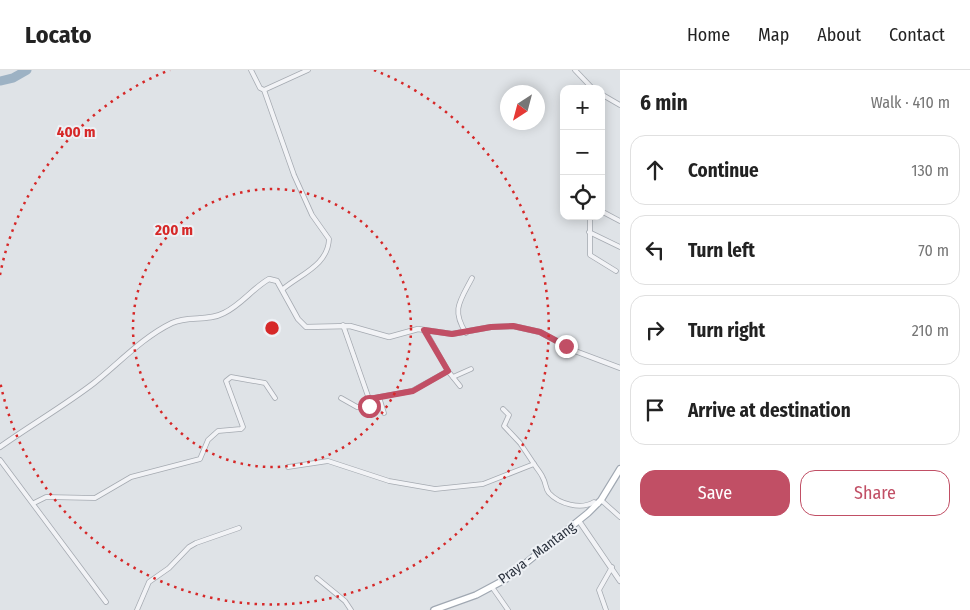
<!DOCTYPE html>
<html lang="en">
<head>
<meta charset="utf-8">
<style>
	body { margin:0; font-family:"Fira Sans Condensed",sans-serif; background:#f2f2f2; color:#222 }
	.controls { position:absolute; right:15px; top:15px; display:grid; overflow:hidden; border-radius:10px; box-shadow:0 2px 12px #0003 }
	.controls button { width:45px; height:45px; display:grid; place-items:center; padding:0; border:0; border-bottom:1px solid #e0e0e0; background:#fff; color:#222; font:25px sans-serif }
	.compass { position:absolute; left:500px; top:15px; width:45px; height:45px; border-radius:50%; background:#fff; box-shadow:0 2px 12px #0003; rotate:216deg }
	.stop { position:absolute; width:15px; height:15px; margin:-11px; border:4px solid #c14f65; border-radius:50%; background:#fff }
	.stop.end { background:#c14f65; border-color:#fff; box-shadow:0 1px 5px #0008 }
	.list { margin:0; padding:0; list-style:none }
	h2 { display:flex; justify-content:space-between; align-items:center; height:65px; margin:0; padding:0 20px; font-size:21px }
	h2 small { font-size:16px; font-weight:400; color:#767676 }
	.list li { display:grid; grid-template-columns:32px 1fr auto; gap:15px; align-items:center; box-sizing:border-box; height:70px; margin:0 10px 10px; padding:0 10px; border:1px solid #e0e0e0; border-radius:15px }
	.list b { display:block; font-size:19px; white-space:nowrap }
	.list em { font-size:16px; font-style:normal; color:#767676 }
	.actions { display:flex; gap:10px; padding:15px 20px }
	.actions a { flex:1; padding:11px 0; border:1px solid #c14f65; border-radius:15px; text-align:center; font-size:18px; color:#c14f65 }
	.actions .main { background:#c14f65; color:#fff }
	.icon { flex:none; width:28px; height:28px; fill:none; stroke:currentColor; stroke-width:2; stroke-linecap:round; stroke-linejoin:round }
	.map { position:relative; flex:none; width:620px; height:540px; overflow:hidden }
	header { display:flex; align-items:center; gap:30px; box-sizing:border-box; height:70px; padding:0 25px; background:#fff; border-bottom:1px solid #e0e0e0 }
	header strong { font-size:24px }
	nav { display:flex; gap:28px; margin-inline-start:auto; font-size:18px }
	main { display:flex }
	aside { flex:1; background:#fff }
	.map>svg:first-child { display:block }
</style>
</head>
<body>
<header>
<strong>Locato</strong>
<nav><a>Home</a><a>Map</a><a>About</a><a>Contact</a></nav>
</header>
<main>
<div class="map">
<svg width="620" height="540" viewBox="0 0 620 540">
	<rect width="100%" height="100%" fill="#dfe3e7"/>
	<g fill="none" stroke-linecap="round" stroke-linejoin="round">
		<path stroke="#9db2c4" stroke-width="9" d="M 0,11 L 13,8 L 27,0"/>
		<defs>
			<g id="minor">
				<path d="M 251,0 L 260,18 L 264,20 L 294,105 L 312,145 L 329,169 C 328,195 301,204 283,219"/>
				<path d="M 575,0 L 593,19"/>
				<path d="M 264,20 L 308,0"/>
				<path d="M 601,24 L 620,35"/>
				<path d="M 601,141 L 620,151"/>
				<path d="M 590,146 L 590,185 L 616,201"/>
				<path d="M 589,162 L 620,177"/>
				<path d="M 343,255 L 369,329 L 379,327 L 384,343"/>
				<path d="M 425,260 L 448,301 L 460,316"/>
				<path d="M 466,263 C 451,240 460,231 472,208"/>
				<path d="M 453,307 L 471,299"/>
				<path d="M 379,327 L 412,321 L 448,301"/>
				<path d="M 341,328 L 357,337 L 369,336 L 369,329"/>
				<path d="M 503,339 L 509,345 L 504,356 L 520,373 L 534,394"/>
				<path d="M 0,390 L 106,532"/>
				<path d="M 288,397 L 328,391 L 389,411 L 435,419 L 483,414 L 534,394 C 537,399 541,403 543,408 C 546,413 545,418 549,423 C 559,434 581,440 594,432 L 598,434"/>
				<path d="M 601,430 L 620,447"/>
				<path d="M 34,433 L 46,427 L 95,428 L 131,407 L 200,389 L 208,370 L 218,361 L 241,359 L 243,357 L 226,311 L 231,307 L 265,313 L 275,328"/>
				<path d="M 317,508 L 345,531 L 351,540"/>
				<path d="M 492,517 L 508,540"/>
				<path d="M 137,540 L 149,512 L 169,498 L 189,477 L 196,473 L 239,458"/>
				<path d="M 606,540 L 599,520 L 612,497"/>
			</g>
			<g id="tertiary">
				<path d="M 0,377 C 31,355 64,336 94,313 C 119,293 143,267 172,253 C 189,245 207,252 224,243 C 241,235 253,218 269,209 L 277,211 L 298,249 L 306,257 L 350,256 L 389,267 L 418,259 L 452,264 L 491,257 L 513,256 L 540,262 L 575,281 L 620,298"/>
				<path d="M 579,451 L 620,511"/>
			</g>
			<path id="primary" d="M 434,540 L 476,525 L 506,509 L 588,443 L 601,430 L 620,399"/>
		</defs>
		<use href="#minor" stroke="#a5aab1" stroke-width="5.5"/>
		<use href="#tertiary" stroke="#a5aab1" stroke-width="6"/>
		<use href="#primary" stroke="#a0a8b2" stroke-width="8"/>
		<use href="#minor" stroke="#f2f3f6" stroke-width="4"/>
		<use href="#tertiary" stroke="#f2f3f6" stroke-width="4.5"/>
		<use href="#primary" stroke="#fff" stroke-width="5.5"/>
	</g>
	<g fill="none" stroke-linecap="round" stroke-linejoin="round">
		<path stroke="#c14f65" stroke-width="6" d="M 369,336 L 369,329 L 413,321 L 448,301 L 424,260 L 452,264 L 491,257 L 513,256 L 540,262 L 566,276"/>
	</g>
	<g fill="none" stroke="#d62828" stroke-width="2.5" stroke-dasharray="2.5 5">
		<circle cx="272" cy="258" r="139"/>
		<path d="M0 205A277 277 0 0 1 170 0M374 0A277 277 0 1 1 0 311"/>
	</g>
	<g text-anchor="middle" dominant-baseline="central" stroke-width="4" stroke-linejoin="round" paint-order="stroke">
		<g font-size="14" fill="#2a313d" stroke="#eef1f5">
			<text transform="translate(537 483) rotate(-37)">Praya - Mantang</text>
		</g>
	</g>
	<circle cx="272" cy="258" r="8" fill="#d62828" stroke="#eef1f5" stroke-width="2.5"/>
	<g font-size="15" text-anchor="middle" font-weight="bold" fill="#d62828" stroke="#eef1f5" stroke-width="4" stroke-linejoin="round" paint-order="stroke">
		<text x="76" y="67">400 m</text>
		<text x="174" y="165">200 m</text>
	</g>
</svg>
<div class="controls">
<button>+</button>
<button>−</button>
<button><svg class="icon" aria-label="locate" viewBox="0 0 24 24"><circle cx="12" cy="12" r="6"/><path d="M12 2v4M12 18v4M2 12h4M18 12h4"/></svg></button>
</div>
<svg class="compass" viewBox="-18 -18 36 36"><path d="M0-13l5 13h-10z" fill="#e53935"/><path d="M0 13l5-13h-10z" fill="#767676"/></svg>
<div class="stop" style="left:369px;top:336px"></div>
<div class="stop end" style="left:566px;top:276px"></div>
</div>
<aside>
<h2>6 min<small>Walk · 410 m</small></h2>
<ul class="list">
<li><svg class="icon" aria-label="ahead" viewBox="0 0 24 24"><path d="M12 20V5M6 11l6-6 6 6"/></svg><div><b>Continue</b></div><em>130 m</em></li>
<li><svg class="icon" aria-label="left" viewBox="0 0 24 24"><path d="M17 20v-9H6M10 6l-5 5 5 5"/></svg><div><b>Turn left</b></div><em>70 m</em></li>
<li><svg class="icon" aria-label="right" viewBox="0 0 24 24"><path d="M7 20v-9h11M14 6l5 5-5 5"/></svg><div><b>Turn right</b></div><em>210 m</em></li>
<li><svg class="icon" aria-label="arrive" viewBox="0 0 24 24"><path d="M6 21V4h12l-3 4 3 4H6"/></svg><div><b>Arrive at destination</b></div></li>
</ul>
<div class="actions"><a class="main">Save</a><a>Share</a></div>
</aside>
</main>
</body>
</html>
